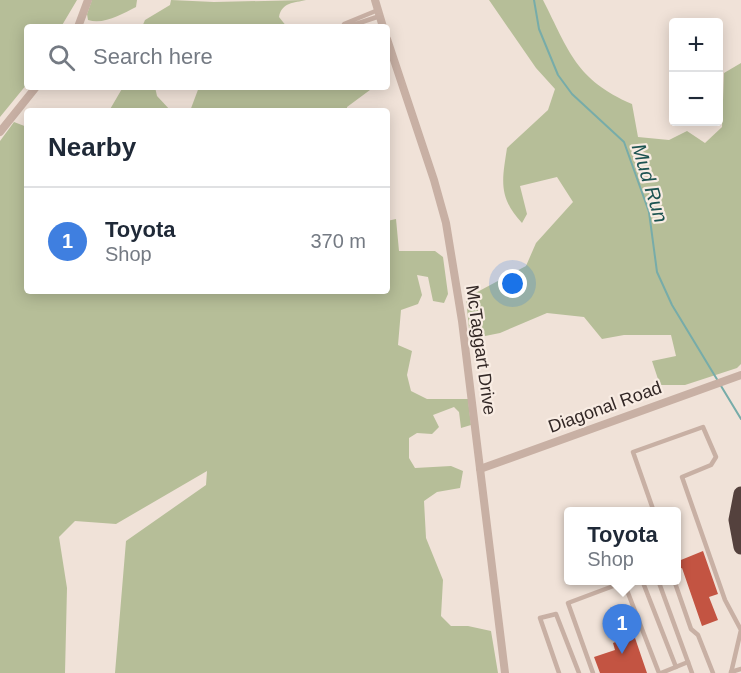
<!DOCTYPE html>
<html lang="en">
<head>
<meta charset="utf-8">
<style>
	body { margin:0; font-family:Arial,sans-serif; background:#f6f6f7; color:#1f2937 }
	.controls { position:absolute; right:18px; top:18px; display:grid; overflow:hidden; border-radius:6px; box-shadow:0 3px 15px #0003 }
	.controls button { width:54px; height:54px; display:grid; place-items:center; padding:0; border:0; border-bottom:2px solid #e0e1e3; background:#fff; color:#1f2937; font:30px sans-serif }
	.you { position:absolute; left:513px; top:284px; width:21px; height:21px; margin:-15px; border:4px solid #fff; border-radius:50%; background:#1a73e8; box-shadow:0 0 0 9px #1a73e833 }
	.badge { display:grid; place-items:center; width:39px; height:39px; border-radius:50%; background:#d93025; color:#fff; font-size:20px; font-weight:700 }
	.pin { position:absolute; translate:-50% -50px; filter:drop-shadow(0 2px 3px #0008) }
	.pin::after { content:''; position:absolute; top:32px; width:21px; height:18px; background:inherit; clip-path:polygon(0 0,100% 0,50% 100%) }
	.popup { position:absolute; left:564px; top:507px; width:117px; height:78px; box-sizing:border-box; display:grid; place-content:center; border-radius:6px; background:#fff; filter:drop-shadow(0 2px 4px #0005); font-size:20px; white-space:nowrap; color:#747a83 }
	.popup b { font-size:22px; color:#1f2937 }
	.popup::after { content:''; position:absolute; left:50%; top:100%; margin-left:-12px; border:12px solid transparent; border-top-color:#fff }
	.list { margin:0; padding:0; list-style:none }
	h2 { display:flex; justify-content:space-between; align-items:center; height:78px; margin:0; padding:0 24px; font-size:26px }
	h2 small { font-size:20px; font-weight:400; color:#747a83 }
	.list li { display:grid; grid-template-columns:39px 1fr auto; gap:18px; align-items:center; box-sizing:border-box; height:108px; padding:0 24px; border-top:2px solid #e0e1e3 }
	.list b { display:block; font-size:22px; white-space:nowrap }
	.list p { margin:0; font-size:20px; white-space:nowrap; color:#747a83 }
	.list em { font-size:20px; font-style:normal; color:#747a83 }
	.icon { flex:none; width:33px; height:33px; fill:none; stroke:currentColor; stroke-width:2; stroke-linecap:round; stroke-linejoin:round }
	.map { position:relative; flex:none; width:741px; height:673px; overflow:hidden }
	.search { position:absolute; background:#fff; box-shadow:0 3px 15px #0003; left:24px; top:24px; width:366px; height:66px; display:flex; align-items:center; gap:15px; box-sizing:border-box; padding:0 21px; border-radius:6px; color:#747a83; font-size:22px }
	.panel { position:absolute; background:#fff; box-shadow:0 3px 15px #0003; left:24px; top:108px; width:366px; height:186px; border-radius:6px }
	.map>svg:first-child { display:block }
</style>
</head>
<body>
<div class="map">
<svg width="741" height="673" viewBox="0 0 741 673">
	<rect width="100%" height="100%" fill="#f0e2d8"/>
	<g fill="#b6be98">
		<path d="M 0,0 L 77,0 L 61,27 L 27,27 L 27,84 L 0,117 Z"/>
		<path d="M 92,0 L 137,0 L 136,7 C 122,14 104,25 88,20 L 87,14 Z"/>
		<path d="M 171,0 L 214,2 L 306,0 C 294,3 282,2 279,17 L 287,27 L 142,27 L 145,20 L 170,5 Z"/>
		<path d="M 489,0 L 543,0 C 569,51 576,80 632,104 L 638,137 L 669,140 L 687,131 L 705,143 L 722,127 L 724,73 L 741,63 L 741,364 L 737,368 L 685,385 L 660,385 L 652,361 L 676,356 L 671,335 L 624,335 L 602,339 L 584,317 L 547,313 L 500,333 L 470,339 L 466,298 L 526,266 L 536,243 L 573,202 L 557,177 L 520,186 L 527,214 L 522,223 C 498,197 502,181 507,148 L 548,110 L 555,89 L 536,68 Z"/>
		<path d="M 123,87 L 155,87 L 157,96 L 171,111 L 109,111 Z"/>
		<path d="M 199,87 L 374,87 L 347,107 L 347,111 L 190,111 Z"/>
		<path d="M 14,122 L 27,127 L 27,291 L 387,291 L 387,221 L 396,219 L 399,251 L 435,251 L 443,257 L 448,294 L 444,303 L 433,301 L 428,277 L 417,275 L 422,295 L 418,304 L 401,310 L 398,345 L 412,351 L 407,375 L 411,391 L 427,399 L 468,399 L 471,425 L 461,428 L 459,412 L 454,407 L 433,415 L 439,427 L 432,434 L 417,433 L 409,438 L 409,458 L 415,468 L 451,466 L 463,471 L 460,488 L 437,492 L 424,501 L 426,538 L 443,580 L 441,616 L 451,626 L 468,626 L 491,631 L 498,673 L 115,673 L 126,541 L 206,485 L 207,471 L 116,524 L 75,521 L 59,537 L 67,588 L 65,673 L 0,673 L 0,141 Z"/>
	</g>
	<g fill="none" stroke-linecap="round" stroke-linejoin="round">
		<path stroke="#77aca9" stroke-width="2" d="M 534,0 L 539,29 L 558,75 L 572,94 L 624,142 L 649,212 L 657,272 L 672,305 L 741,419"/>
	</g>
	<g fill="#c35442">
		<path d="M 703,551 L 718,594 L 709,597 L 718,620 L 702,626 L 682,568 L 676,570 L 676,562 Z"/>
		<path d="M 634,635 L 647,673 L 600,673 L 594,657 L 615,650 L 613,643 Z"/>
	</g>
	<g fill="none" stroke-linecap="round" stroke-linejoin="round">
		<g stroke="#c8b0a4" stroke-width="4.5">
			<path d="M 378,10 L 344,24 L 350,26 L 380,16"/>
			<path d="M 654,512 L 633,452 L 703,427 L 716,457 L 711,465 L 682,477 L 725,600 L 741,630 L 731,673"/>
			<path d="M 623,580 L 659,673"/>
			<path d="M 642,580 L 676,667"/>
			<path d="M 658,580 L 692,673"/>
			<path d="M 674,580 L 691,629 L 698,635 L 713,673"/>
			<path d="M 731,672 L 741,669"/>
			<path d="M 559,673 L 540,618 L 556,614 L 579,673"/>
			<path d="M 593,673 L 568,603 L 624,582"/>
			<path d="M 661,673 L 688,662"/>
		</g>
		<g stroke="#c8b0a4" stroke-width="8">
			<path d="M 375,0 L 383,27"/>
			<path d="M 78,27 L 88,0"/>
			<path d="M 387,39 L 434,180 L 446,223 L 462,321 L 505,673"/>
			<path d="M 0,132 L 36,87"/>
			<path d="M 480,469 L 741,375"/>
		</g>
		<path stroke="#54413d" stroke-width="15" d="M 741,494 L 736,520 L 741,547"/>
	</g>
	<g text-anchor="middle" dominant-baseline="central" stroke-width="4.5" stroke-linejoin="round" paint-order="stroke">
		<g font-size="18" fill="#332826" stroke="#f8ece3">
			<text transform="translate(481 350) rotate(82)">McTaggart Drive</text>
			<text transform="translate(605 407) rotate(-20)">Diagonal Road</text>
		</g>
		<g font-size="20" font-style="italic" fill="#1c5351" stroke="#f8ece3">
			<text transform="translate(650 183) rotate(73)">Mud Run</text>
		</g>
	</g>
</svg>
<div class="controls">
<button>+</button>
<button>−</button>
</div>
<div class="you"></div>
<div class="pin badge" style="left:622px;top:654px;background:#3f7fe0">1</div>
<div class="popup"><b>Toyota</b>Shop</div>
<div class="search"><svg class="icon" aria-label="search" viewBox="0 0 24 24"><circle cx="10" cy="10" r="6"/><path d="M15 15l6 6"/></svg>Search here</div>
<section class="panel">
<h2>Nearby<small></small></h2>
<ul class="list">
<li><span class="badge" style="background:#3f7fe0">1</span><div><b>Toyota</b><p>Shop</p></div><em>370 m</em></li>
</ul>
</section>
</div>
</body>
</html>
